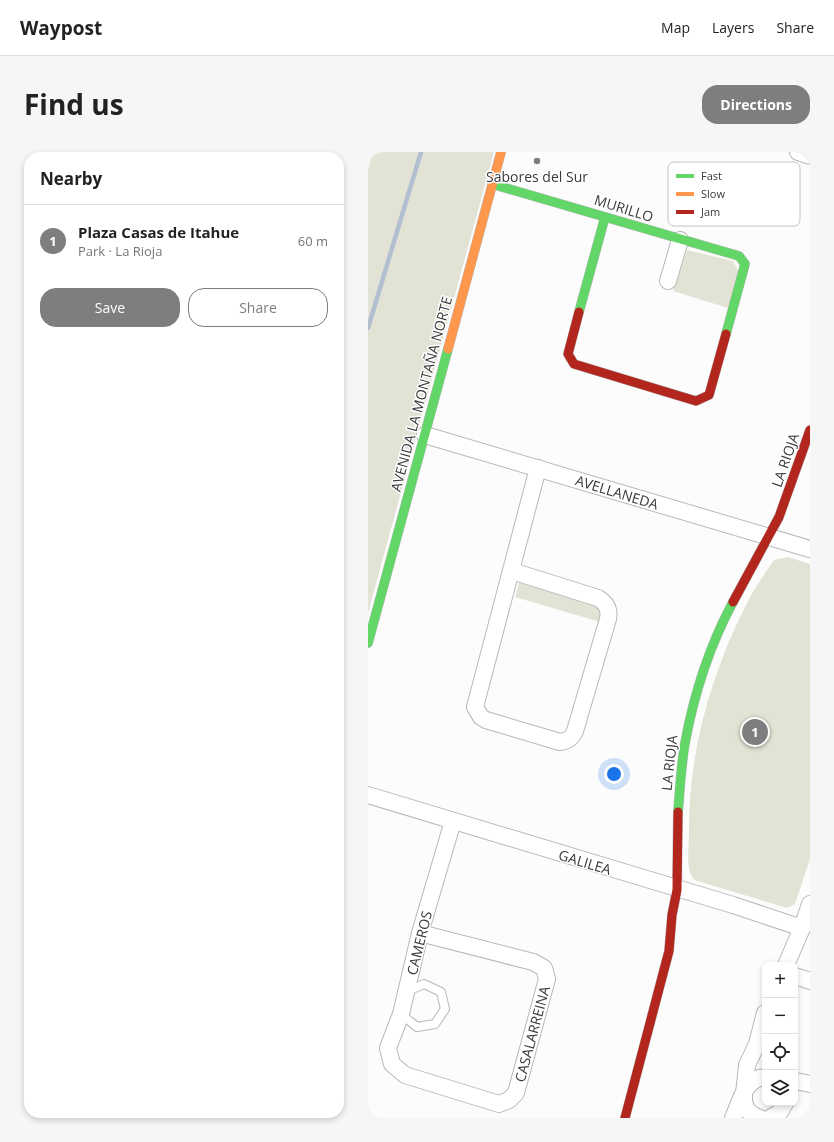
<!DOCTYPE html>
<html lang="en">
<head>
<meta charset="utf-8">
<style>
	body { margin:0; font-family:"Open Sans",sans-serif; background:#f6f6f6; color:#222 }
	.controls { position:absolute; right:12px; bottom:12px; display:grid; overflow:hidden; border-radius:8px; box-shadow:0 2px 6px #0003 }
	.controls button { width:36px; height:36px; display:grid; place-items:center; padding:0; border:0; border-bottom:1px solid #e0e0e0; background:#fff; color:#222; font:20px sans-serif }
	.you { position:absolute; left:246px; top:622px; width:14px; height:14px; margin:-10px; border:3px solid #fff; border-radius:50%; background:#1a73e8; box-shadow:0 0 0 6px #1a73e833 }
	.badge { display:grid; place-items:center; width:26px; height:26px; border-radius:50%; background:#7e7e80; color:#fff; font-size:13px; font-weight:700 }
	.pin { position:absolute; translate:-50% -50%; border:2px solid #fff; box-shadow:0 1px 4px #0006 }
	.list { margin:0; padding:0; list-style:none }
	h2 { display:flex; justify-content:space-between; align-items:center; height:52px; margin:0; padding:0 16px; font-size:17px }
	h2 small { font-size:13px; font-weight:400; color:#767676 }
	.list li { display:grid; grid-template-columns:26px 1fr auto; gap:12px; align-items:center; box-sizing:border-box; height:72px; padding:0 16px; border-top:1px solid #e0e0e0 }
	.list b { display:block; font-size:15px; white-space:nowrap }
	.list p { margin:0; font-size:13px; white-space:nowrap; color:#767676 }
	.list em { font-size:13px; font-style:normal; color:#767676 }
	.actions { display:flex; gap:8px; padding:12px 16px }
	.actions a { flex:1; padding:9px 0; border:1px solid #7e7e80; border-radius:16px; text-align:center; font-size:14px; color:#7e7e80 }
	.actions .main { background:#7e7e80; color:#fff }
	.icon { flex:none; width:22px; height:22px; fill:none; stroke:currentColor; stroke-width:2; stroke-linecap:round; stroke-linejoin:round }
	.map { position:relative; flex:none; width:442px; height:966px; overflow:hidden; border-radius:16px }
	header { display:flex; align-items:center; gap:24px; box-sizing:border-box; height:56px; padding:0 20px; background:#fff; border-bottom:1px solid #e0e0e0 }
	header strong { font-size:19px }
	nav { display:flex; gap:22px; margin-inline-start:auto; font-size:14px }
	.intro { display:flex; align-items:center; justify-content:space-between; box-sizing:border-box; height:96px; padding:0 24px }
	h1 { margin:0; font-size:28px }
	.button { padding:10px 18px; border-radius:16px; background:#7e7e80; color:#fff; font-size:14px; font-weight:700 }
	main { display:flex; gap:24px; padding:0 24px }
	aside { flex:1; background:#fff; border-radius:16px; box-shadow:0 2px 6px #0003 }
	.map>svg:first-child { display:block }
</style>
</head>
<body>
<header>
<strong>Waypost</strong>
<nav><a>Map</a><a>Layers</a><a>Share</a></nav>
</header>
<div class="intro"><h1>Find us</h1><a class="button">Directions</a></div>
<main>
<aside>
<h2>Nearby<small></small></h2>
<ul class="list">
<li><span class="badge">1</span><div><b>Plaza Casas de Itahue</b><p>Park · La Rioja</p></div><em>60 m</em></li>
</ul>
<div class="actions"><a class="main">Save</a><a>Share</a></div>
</aside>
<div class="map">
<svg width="442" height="966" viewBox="0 0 442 966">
	<rect width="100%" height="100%" fill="#fcfcfd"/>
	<g fill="#e2e3d4">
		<path d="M 5,0 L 126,0 L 0,461 L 0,17 Z"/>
		<path d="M 319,98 L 365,109 L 371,120 L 360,156 L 305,139 Z"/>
		<path d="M 420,405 L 442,412 L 442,707 L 427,752 L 419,756 L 326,728 C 317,716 321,697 321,682 C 320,602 342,525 377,455 C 385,438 396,423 406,408 Z"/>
		<path d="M 154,420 L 246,447 L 239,472 L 147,445 Z"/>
	</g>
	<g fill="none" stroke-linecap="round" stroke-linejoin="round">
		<path stroke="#b2bfd0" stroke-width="4.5" d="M 0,176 L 53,0"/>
		<defs>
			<path id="lane" d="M 33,862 L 49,875 L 67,872 L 77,857 L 73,840 L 56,832 L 40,839"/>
			<g id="street">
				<path d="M 430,0 L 442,4"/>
				<path d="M 300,129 L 312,88"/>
				<path d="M 57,283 L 442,397"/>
				<path d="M 144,419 L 230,446 C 238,451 242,457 240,467 L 207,579 C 204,586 200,589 192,590 L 118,568 L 113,565 L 107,555 L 170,316"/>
				<path d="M 0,643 L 365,753 L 434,776"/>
				<path d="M 52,781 L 165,810 L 176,816 L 179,827 L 148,941 L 141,948 L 131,952 L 37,923 L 24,912 L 20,896 L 33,862 L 52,781 L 85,669"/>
				<path d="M 418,813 L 434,776 L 442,752"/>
				<path d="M 427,824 L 442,829"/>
				<path d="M 427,929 L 442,932"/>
				<path d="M 365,966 C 372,950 377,926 397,925"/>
				<path d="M 392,966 L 385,963 L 379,958 L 376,950 L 376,942 L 379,913 L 389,892 L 397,861"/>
				<path d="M 402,966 L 412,960 L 417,951"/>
			</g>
			<g id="fast">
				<path d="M 124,32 L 371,104 L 377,112 L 358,182"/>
				<path d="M 211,160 L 237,65"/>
				<path d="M 0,491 L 80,197"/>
				<path d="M 310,660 C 312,637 313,614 317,591 C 326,542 342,493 365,450"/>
			</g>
			<path id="slow" d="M 80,197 L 133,0"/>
			<g id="jam">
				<path d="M 211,160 L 200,202 L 206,212 L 328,249 L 341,243 L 358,182"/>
				<path d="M 365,450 L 411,365 L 442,278"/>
				<path d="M 257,966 L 301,799 L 304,763 L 309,738 L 310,660"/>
			</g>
		</defs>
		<use href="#lane" stroke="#b8b8ba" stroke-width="10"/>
		<use href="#street" stroke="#b8b8ba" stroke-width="18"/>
		<use href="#fast" stroke="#b8b8ba" stroke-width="10"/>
		<use href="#slow" stroke="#b8b8ba" stroke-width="10"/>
		<use href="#jam" stroke="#b8b8ba" stroke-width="10"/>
		<use href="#lane" stroke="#fff" stroke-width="8"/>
		<use href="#street" stroke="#fff" stroke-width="16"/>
		<use href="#fast" stroke="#63d668" stroke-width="9"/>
		<use href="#slow" stroke="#ff974d" stroke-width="9"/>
		<use href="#jam" stroke="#b3261e" stroke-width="9"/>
	</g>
	<circle fill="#7e7e80" stroke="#fff" stroke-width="1.5" cx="169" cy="9" r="4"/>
	<g text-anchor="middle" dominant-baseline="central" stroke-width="3" stroke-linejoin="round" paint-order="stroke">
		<g font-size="14" fill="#3a3a3d" stroke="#fff">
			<text x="169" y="24">Sabores del Sur</text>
		</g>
		<g font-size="14" fill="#3a3a3d" stroke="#fff">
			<text transform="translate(256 56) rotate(17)">MURILLO</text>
			<text transform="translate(53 242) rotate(-75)">AVENIDA LA MONTAÑA NORTE</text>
			<text transform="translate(417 308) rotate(-71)">LA RIOJA</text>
			<text transform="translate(249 340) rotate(17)">AVELLANEDA</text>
			<text transform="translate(301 611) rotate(-84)">LA RIOJA</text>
			<text transform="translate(217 710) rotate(17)">GALILEA</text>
			<text transform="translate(51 791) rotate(-76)">CAMEROS</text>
			<text transform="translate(164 882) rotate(-75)">CASALARREINA</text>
		</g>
	</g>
	<rect x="300" y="10" width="132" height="64" rx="6" fill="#fff" stroke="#c4c4c5" stroke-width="1"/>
	<rect x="308" y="22" width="18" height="4" fill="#63d668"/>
	<rect x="308" y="40" width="18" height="4" fill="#ff974d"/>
	<rect x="308" y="58" width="18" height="4" fill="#b3261e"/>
	<g font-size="11" fill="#3a3a3d">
		<text x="333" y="28">Fast</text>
		<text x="333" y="46">Slow</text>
		<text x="333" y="64">Jam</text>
	</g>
</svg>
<div class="controls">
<button>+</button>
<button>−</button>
<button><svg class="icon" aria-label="locate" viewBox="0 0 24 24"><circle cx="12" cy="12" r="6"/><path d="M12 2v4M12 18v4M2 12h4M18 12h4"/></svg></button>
<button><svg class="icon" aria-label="layers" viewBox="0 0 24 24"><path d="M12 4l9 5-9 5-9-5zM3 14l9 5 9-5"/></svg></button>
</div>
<div class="you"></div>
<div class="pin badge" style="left:387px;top:580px">1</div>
</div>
</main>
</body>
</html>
